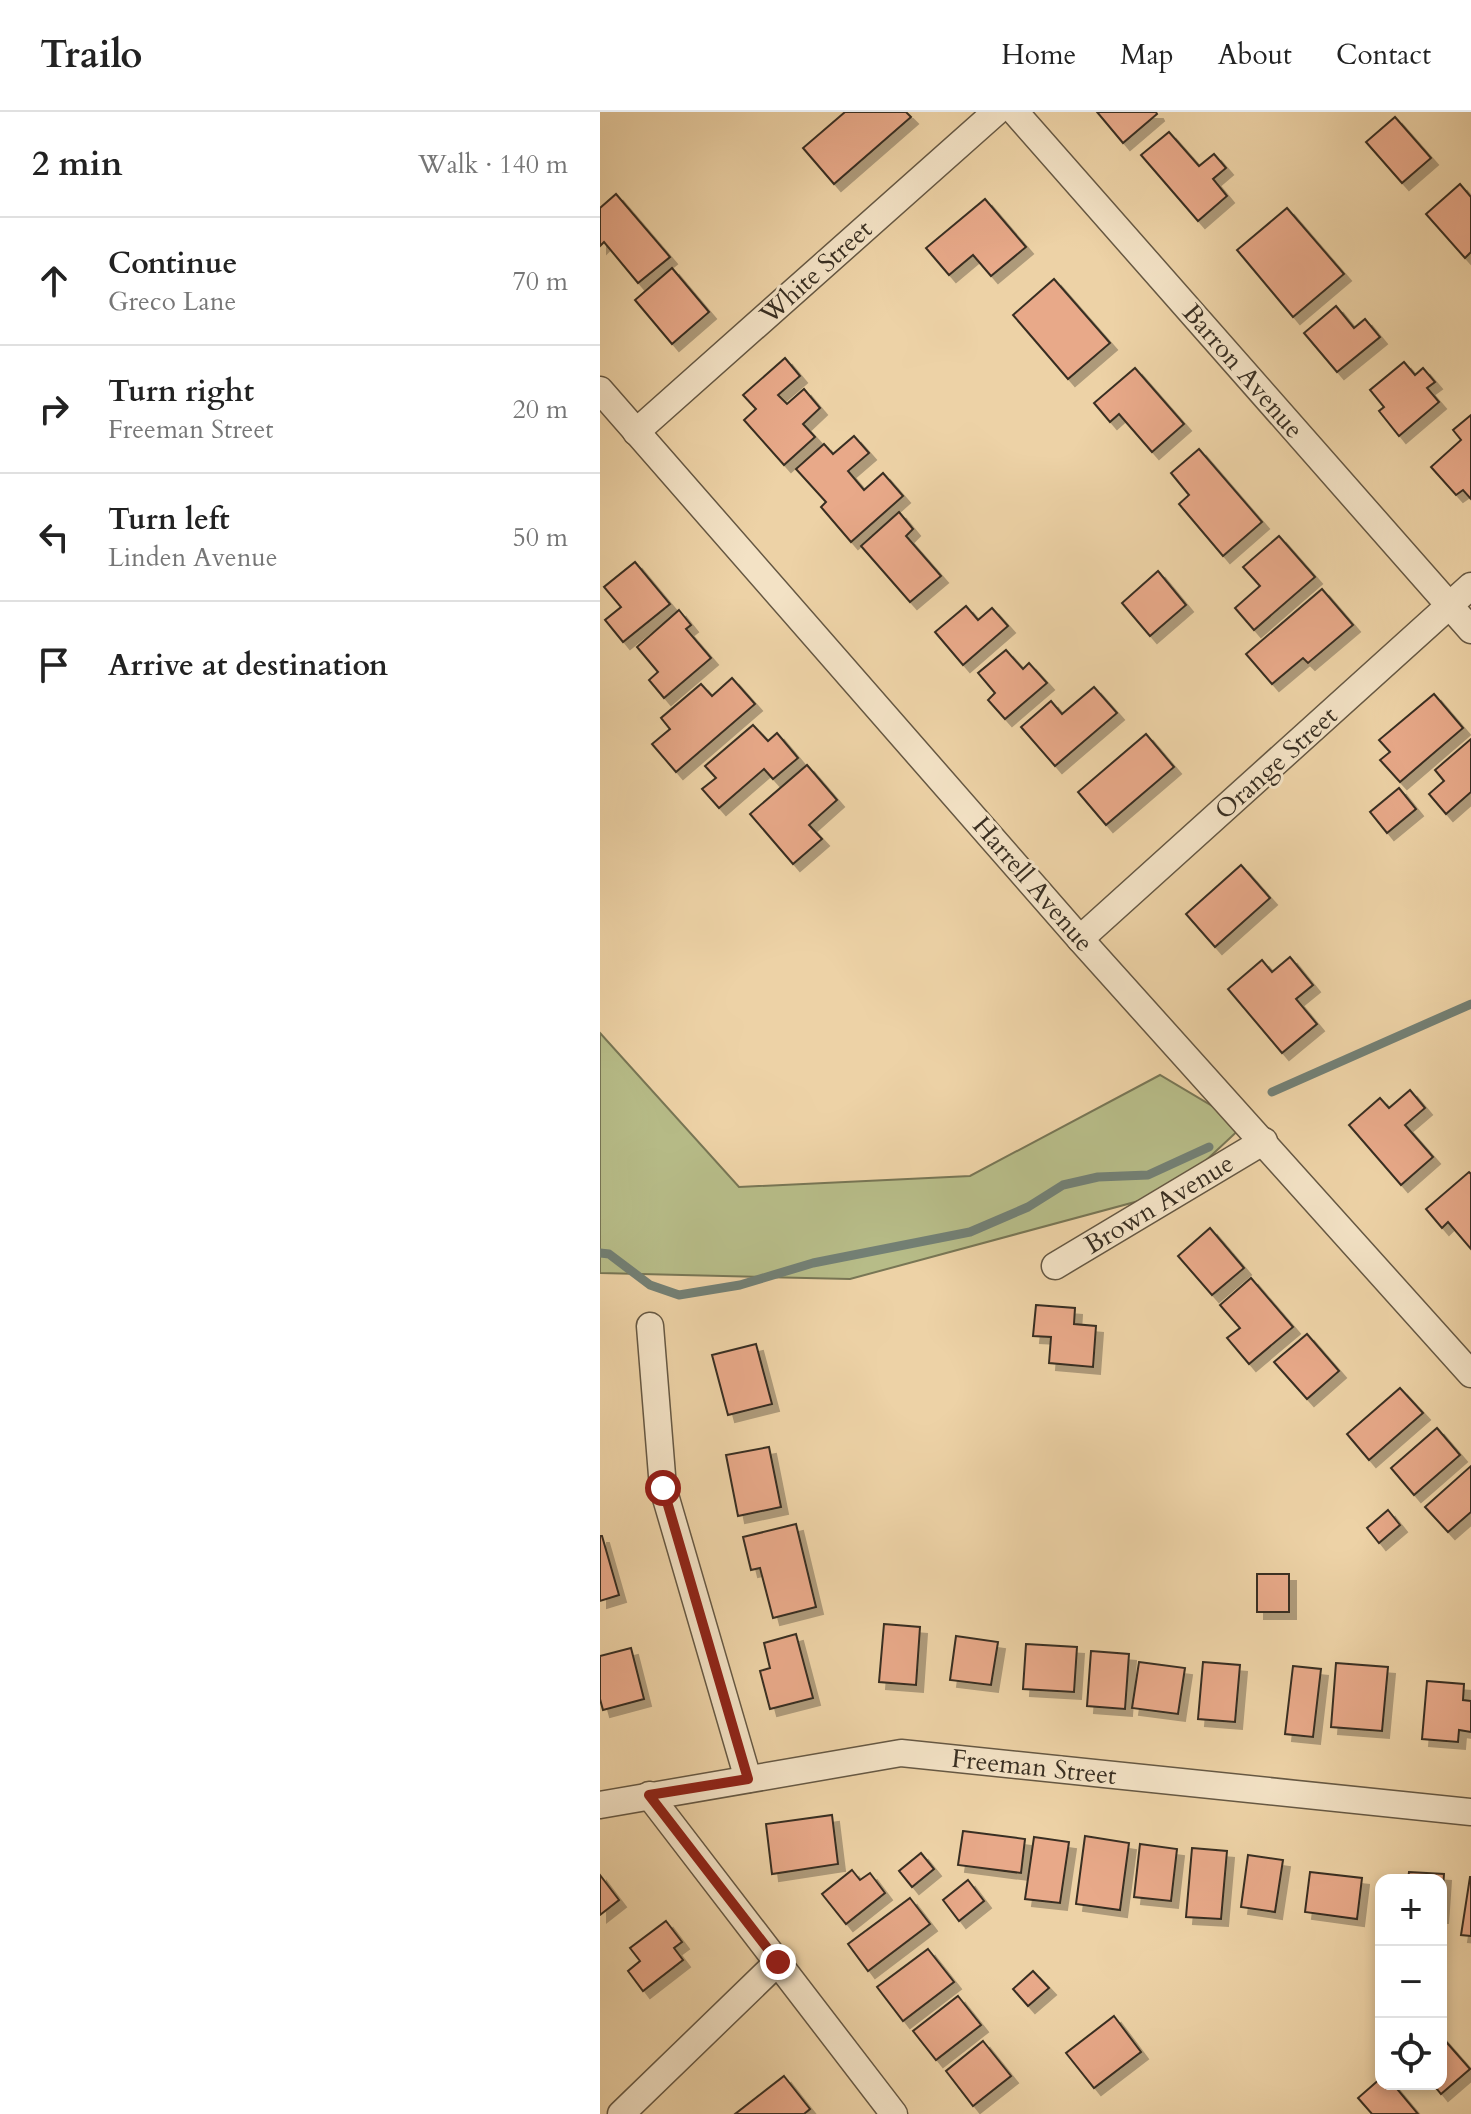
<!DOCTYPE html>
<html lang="en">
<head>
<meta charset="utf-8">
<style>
	body { margin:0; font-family:Cardo,serif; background:#f2f2f2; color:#222 }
	.controls { position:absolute; right:24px; bottom:24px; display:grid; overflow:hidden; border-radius:16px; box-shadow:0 4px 12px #0003 }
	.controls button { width:72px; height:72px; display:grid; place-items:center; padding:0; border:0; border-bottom:2px solid #e0e0e0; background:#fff; color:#222; font:40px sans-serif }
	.stop { position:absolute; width:24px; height:24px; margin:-18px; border:6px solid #8f2418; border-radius:50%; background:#fff }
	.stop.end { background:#8f2418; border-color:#fff; box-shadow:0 2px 8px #0008 }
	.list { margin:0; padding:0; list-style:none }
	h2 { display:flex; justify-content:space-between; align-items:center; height:104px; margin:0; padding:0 32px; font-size:34px }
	h2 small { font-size:26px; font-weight:400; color:#767676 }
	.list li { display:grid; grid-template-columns:52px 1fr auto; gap:24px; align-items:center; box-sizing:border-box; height:128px; padding:0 32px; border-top:2px solid #e0e0e0 }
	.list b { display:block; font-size:30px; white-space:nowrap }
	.list p { margin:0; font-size:26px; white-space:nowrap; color:#767676 }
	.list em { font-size:26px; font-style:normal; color:#767676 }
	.icon { flex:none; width:44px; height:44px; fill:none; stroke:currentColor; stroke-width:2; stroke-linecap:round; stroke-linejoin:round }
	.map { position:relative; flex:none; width:871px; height:2002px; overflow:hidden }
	header { display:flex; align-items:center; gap:48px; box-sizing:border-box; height:112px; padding:0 40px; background:#fff; border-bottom:2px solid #e0e0e0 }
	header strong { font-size:38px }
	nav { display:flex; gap:44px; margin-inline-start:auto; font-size:28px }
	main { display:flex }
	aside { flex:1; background:#fff }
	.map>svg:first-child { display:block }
</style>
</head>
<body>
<header>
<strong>Trailo</strong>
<nav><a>Home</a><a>Map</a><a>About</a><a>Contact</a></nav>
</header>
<main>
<aside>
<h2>2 min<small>Walk · 140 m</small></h2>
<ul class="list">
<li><svg class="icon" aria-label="ahead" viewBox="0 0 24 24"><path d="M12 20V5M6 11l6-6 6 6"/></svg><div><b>Continue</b><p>Greco Lane</p></div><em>70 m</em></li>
<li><svg class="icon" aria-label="right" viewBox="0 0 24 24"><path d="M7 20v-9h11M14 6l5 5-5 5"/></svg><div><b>Turn right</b><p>Freeman Street</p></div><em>20 m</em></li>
<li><svg class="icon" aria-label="left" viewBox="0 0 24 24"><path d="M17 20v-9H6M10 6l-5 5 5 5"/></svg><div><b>Turn left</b><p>Linden Avenue</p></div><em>50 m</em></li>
<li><svg class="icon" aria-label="arrive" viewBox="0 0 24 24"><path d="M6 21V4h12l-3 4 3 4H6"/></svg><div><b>Arrive at destination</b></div></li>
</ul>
</aside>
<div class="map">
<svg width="871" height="2002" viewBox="0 0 871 2002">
	<defs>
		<filter id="shadow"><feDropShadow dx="7" dy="7" stdDeviation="0" flood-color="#0004"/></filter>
	</defs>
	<rect width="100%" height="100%" fill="#edd2a6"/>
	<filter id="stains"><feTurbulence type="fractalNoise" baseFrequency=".0025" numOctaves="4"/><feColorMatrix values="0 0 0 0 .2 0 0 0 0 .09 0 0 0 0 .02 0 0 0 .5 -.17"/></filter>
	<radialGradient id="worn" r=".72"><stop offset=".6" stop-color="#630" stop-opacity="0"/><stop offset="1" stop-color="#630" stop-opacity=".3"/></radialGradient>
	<path fill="#b7bc88" stroke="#787655" stroke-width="2" d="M 0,921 L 139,1075 L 370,1064 L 560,963 L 644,1013 L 572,1080 L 250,1167 L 0,1161 Z"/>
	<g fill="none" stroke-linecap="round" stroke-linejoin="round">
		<g stroke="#738075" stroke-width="9">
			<path d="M 672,980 L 871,892"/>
			<path d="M 0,1141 L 9,1142 L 50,1173 L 79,1183 L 140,1173 L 213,1151 L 370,1120 L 428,1095 L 463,1073 L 498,1065 L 548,1063 L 609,1035"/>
		</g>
	</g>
	<g fill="#e8a989" stroke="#392f22" stroke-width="2" filter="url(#shadow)">
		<path d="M 245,0 L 306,0 L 311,5 L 234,72 L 203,36 Z"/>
		<path d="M 497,0 L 556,0 L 557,2 L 523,31 Z"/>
		<path d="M 795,5 L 831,46 L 802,71 L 766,30 Z"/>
		<path d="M 569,20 L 599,54 L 614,42 L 626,56 L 613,67 L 627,84 L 598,109 L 541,43 Z"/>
		<path d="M 860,72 L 871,85 L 871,140 L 865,146 L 826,102 Z"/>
		<path d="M 16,82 L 70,145 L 38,171 L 4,130 L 0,134 L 0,96 Z"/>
		<path d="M 385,87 L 426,135 L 391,164 L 373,143 L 349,163 L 326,136 Z"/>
		<path d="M 687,96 L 744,162 L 693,205 L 637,138 Z"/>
		<path d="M 72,156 L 109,200 L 72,232 L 35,188 Z"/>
		<path d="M 454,167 L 510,231 L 468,267 L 413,203 Z"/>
		<path d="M 736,194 L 754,216 L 765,207 L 780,225 L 737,260 L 704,221 Z"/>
		<path d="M 185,246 L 200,264 L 178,283 L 187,292 L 204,277 L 220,296 L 203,312 L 215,325 L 184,353 L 144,308 L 156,297 L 143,283 Z"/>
		<path d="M 804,250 L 815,263 L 823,256 L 835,270 L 827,276 L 839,290 L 799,324 L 779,299 L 784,295 L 770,278 Z"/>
		<path d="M 535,256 L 584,312 L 552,340 L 519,302 L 510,310 L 494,291 Z"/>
		<path d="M 871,303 L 871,387 L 863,378 L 856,383 L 831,355 L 861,328 L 853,318 Z"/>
		<path d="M 254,324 L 269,341 L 248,359 L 264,378 L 283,361 L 303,384 L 251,430 L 221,395 L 226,390 L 196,357 L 224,332 L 233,342 Z"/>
		<path d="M 599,337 L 662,410 L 623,444 L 579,392 L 589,383 L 571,361 Z"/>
		<path d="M 299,400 L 313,417 L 306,424 L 341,464 L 310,490 L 261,434 Z"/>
		<path d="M 679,424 L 715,465 L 654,518 L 635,496 L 660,474 L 643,455 Z"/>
		<path d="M 35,450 L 70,492 L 23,530 L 5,508 L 21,495 L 4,475 Z"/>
		<path d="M 558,459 L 586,493 L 550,524 L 522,491 Z"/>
		<path d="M 722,477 L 753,513 L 708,551 L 703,546 L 672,572 L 646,542 Z"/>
		<path d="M 366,494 L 378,508 L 392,496 L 408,514 L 363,553 L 335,520 Z"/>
		<path d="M 79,498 L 91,513 L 86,517 L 111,546 L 64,586 L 49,568 L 58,560 L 37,535 Z"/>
		<path d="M 406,538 L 423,557 L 429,551 L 447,571 L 405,607 L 388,588 L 395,581 L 378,561 Z"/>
		<path d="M 132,566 L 155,592 L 76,660 L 52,632 L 70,617 L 61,606 L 101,572 L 112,584 Z"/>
		<path d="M 494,575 L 517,601 L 455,654 L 421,615 L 451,589 L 462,602 Z"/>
		<path d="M 834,582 L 863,616 L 800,670 L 780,648 L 790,640 L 779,628 Z"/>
		<path d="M 153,613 L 168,629 L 177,621 L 198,646 L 173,667 L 164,657 L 119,696 L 102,677 L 116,666 L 105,654 Z"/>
		<path d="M 546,622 L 574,655 L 506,713 L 478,680 Z"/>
		<path d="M 871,627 L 871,680 L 846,702 L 829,682 L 844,669 L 835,658 Z"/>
		<path d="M 207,653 L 237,688 L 209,713 L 222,727 L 193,752 L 150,702 Z"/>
		<path d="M 799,676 L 816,697 L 787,721 L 770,700 Z"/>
		<path d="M 641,753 L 670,786 L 615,835 L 586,802 Z"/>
		<path d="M 690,845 L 713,873 L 696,887 L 717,912 L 682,941 L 628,877 L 662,848 L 672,860 Z"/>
		<path d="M 810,978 L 825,996 L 805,1013 L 833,1045 L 801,1073 L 749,1013 L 780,986 L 789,996 Z"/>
		<path d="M 869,1060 L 871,1062 L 871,1137 L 848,1110 L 842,1116 L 826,1097 Z"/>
		<path d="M 610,1116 L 644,1156 L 612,1183 L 578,1144 Z"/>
		<path d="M 651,1166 L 693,1215 L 649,1252 L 627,1226 L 640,1216 L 620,1193 Z"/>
		<path d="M 436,1193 L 475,1196 L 474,1212 L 496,1214 L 493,1255 L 449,1251 L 451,1225 L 433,1224 Z"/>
		<path d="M 707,1222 L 739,1259 L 707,1287 L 674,1250 Z"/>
		<path d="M 156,1232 L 172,1292 L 128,1303 L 112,1243 Z"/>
		<path d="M 800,1276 L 823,1301 L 769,1348 L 747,1322 Z"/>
		<path d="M 837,1316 L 860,1343 L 814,1383 L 791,1356 Z"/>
		<path d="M 169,1335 L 181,1395 L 138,1404 L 126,1343 Z"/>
		<path d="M 871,1354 L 871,1400 L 848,1420 L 825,1395 Z"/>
		<path d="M 788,1398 L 800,1413 L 779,1431 L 767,1416 Z"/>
		<path d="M 196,1412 L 216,1495 L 173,1506 L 160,1456 L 151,1458 L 143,1425 Z"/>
		<path d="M 0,1424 L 2,1424 L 19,1483 L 0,1489 Z"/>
		<rect x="657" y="1462" width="32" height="38"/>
		<path d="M 284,1512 L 320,1515 L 316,1573 L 279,1570 Z"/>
		<path d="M 196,1522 L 213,1586 L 170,1597 L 160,1559 L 170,1556 L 164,1531 Z"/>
		<path d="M 356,1524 L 398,1530 L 391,1573 L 350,1568 Z"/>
		<path d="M 426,1532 L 477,1535 L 474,1580 L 423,1577 Z"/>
		<path d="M 31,1536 L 44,1587 L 3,1598 L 0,1587 L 0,1544 Z"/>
		<path d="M 491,1539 L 529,1542 L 525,1597 L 487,1594 Z"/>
		<path d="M 539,1550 L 585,1556 L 578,1602 L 532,1596 Z"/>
		<path d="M 603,1550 L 640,1553 L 635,1610 L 598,1607 Z"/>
		<path d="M 736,1551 L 788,1555 L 782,1619 L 731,1615 Z"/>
		<path d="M 693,1554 L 721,1557 L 713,1625 L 685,1622 Z"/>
		<path d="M 827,1569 L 864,1572 L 863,1588 L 871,1589 L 871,1620 L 859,1618 L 858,1630 L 822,1627 Z"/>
		<path d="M 232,1703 L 238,1752 L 172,1762 L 166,1712 Z"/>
		<path d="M 363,1719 L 425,1727 L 421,1761 L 358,1753 Z"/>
		<path d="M 485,1724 L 529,1731 L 520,1798 L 476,1792 Z"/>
		<path d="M 434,1725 L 469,1730 L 460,1791 L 425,1787 Z"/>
		<path d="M 540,1732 L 577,1737 L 571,1789 L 534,1785 Z"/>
		<path d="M 592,1736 L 627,1739 L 621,1807 L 586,1805 Z"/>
		<path d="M 321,1741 L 334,1757 L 312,1775 L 299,1759 Z"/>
		<path d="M 648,1743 L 683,1748 L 675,1800 L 641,1795 Z"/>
		<path d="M 252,1758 L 260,1768 L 270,1761 L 285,1781 L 246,1812 L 222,1782 Z"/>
		<path d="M 710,1760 L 762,1766 L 757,1807 L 705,1800 Z"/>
		<path d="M 809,1760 L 844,1762 L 841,1805 L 841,1768 L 808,1768 Z"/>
		<path d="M 0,1763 L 19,1788 L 0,1803 Z"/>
		<path d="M 870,1765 L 871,1765 L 871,1824 L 861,1823 Z"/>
		<path d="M 368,1768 L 384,1789 L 359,1809 L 343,1788 Z"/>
		<path d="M 310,1786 L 330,1812 L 268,1859 L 248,1832 Z"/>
		<path d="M 66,1809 L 82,1830 L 74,1836 L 83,1848 L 43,1879 L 28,1859 L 40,1849 L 30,1836 Z"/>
		<path d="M 328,1837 L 354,1870 L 303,1909 L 277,1875 Z"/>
		<path d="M 433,1859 L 449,1876 L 428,1894 L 413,1877 Z"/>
		<path d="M 358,1884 L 381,1913 L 336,1948 L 313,1919 Z"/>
		<path d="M 514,1904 L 541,1940 L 494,1976 L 466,1941 Z"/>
		<path d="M 841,1924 L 870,1957 L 841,1982 L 833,1972 L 841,1972 Z"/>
		<path d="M 383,1929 L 411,1964 L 373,1994 L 346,1959 Z"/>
		<path d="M 184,1964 L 210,1997 L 204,2002 L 135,2002 Z"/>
		<path d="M 781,1966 L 781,1972 L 793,1972 L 818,2002 L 772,2002 L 758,1986 Z"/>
	</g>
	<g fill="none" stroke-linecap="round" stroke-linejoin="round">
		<defs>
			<g id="minor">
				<path d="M 415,0 L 871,518"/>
				<path d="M 0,278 L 480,827 L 871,1262"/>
				<path d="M 36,320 L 396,0"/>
				<path d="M 480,827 L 871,474"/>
				<path d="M 455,1154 L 664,1029"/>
				<path d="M 50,1214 L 63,1376 L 148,1667"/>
				<path d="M 49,1683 L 294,2002"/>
				<path d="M 0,1693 L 301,1641 L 871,1700"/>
				<path d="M 21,2002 L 178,1850"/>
			</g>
		</defs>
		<use href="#minor" stroke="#665843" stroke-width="29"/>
		<use href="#minor" stroke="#f3e2c5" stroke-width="26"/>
	</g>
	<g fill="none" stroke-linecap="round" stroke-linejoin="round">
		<path stroke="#8f2418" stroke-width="10" d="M 63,1376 L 148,1667 L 49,1683 L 178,1850"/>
	</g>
	<g text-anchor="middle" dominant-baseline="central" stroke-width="6" stroke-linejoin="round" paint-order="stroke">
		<g font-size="26" fill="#392f22" stroke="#f3e2c5">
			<text transform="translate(216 160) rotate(-42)">White Street</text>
			<text transform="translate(643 259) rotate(49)">Barron Avenue</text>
			<text transform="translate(676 651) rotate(-42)">Orange Street</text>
			<text transform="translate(433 772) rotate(49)">Harrell Avenue</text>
			<text transform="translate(559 1092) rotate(-31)">Brown Avenue</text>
			<text transform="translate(434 1655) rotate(6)">Freeman Street</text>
		</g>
	</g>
	<rect width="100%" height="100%" filter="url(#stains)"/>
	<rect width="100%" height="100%" fill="url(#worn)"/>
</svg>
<div class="controls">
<button>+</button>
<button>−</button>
<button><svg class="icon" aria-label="locate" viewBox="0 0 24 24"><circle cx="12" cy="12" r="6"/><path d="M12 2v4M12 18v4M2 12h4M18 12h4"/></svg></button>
</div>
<div class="stop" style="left:63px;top:1376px"></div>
<div class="stop end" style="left:178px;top:1850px"></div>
</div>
</main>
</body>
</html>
